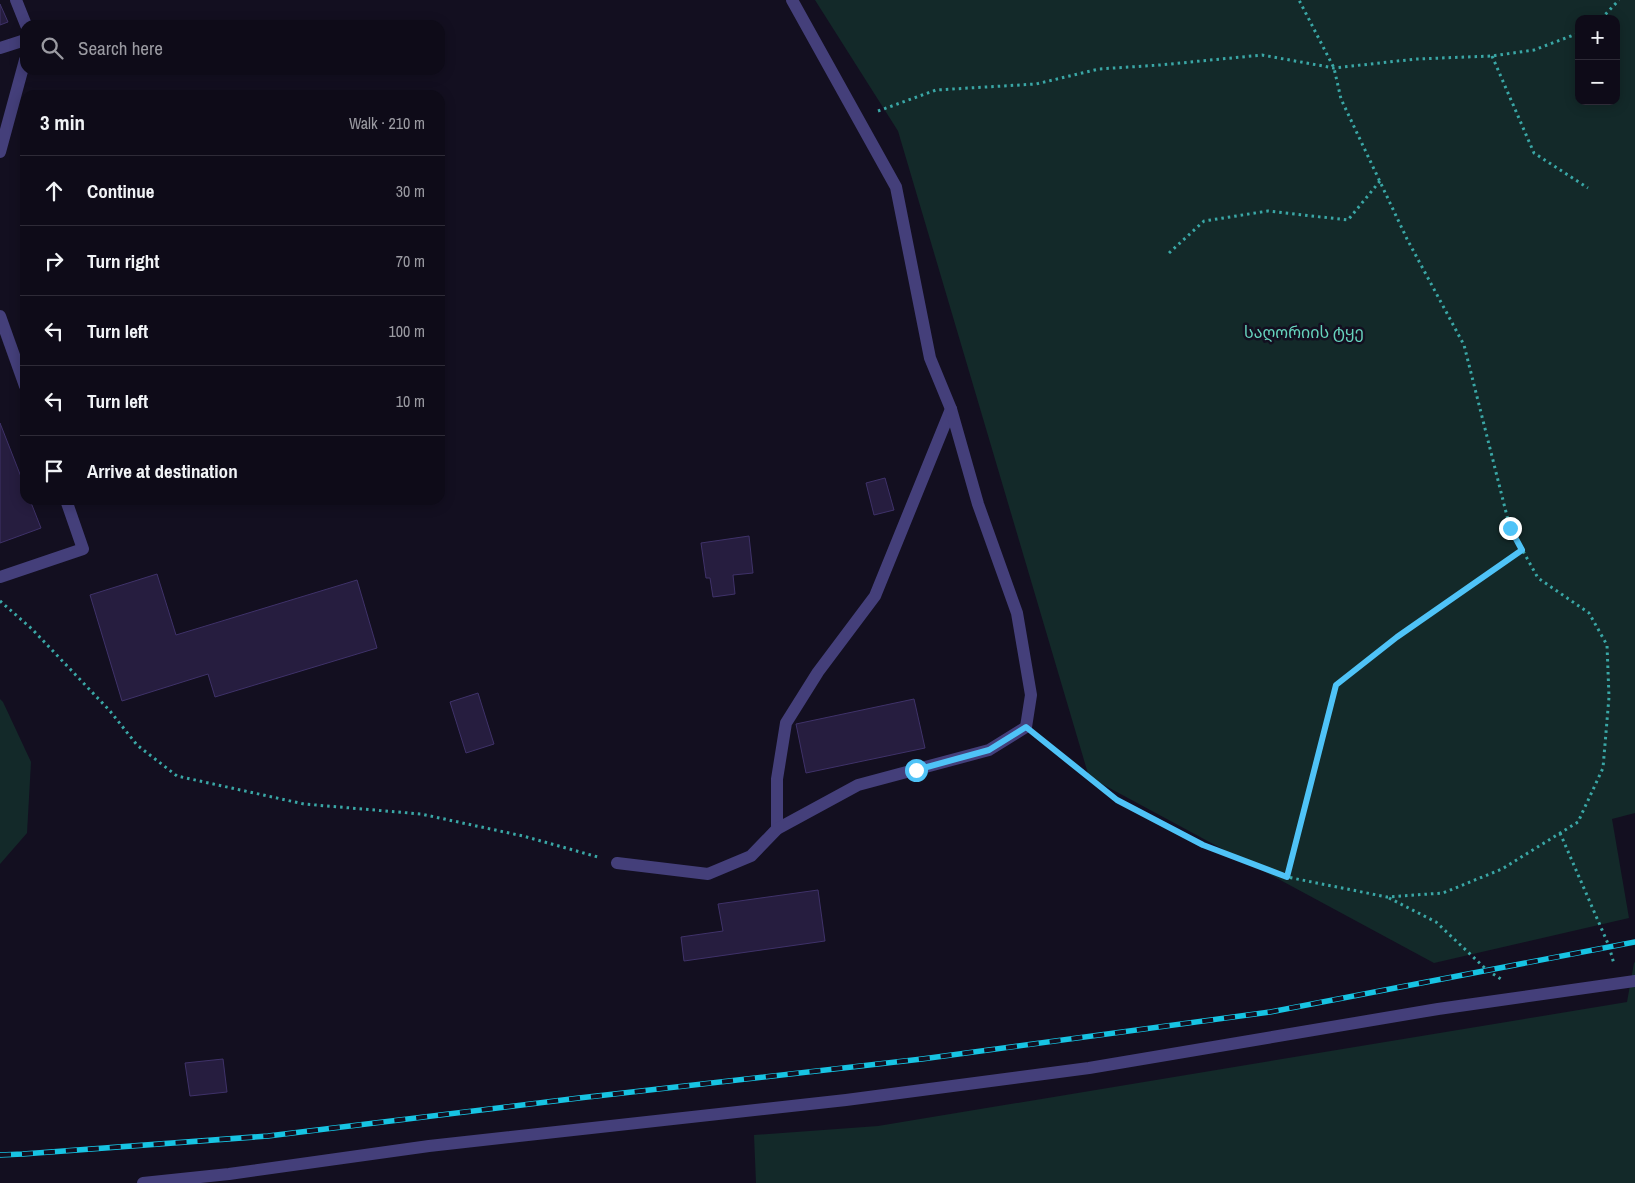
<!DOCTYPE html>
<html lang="en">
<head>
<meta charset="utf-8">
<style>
	body { margin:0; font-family:"Archivo Narrow","Noto Sans Georgian",sans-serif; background:#171421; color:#f1f3f6 }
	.controls { position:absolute; right:15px; top:15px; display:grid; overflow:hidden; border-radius:10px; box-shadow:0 2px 12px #0003 }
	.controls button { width:45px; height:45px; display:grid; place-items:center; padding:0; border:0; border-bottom:1px solid #2e2b37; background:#0e0b18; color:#f1f3f6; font:25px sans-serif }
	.stop { position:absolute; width:15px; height:15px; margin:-11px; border:4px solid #4fc3f7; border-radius:50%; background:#fff }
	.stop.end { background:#4fc3f7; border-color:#fff; box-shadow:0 1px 5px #0008 }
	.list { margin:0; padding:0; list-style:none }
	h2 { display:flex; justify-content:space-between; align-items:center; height:65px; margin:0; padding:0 20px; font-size:21px }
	h2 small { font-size:16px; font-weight:400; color:#9b9ba2 }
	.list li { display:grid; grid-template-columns:32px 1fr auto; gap:15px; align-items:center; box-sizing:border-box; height:70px; padding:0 20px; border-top:1px solid #2e2b37 }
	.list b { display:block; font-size:19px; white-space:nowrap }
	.list em { font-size:16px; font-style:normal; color:#9b9ba2 }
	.icon { flex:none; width:28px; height:28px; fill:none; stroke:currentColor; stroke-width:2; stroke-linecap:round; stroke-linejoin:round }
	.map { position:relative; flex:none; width:1635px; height:1183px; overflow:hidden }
	.search { position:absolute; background:#0e0b18; box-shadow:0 2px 12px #0003; left:20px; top:20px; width:425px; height:55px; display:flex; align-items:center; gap:12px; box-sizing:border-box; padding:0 18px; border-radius:15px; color:#9b9ba2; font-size:19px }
	.panel { position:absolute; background:#0e0b18; box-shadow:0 2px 12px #0003; left:20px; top:90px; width:425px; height:415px; border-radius:15px }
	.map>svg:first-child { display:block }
</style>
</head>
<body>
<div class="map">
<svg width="1635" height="1183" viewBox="0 0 1635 1183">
	<rect width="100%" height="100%" fill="#130f20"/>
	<g fill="#132929" fill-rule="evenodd">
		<path d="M 815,0 L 1635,0 L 1635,813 L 1612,819 L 1629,918 L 1434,963 L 1089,777 L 898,131 ZM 1579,19 L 1616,19 L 1616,101 L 1579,101 Z"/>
		<path d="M 0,699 L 3,702 L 31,762 L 27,833 L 0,864 Z"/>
		<path d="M 1635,962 L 1635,1183 L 756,1183 L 754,1135 L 878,1126 L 1627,1002 L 1634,963 Z"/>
	</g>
	<g fill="#261d3f" stroke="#3f3269">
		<path d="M 0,4 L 8,22 L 0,25 Z"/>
		<path d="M 0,423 L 25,487 L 25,500 L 30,500 L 41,528 L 0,543 Z"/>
		<path d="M 885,478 L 894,510 L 874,515 L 866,483 Z"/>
		<path d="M 749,536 L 753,573 L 733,575 L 735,594 L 713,597 L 710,578 L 706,578 L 701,543 Z"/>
		<path d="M 157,574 L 176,635 L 357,580 L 377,648 L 215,697 L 208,674 L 122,701 L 90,595 Z"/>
		<path d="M 478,693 L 494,744 L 466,753 L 450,702 Z"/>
		<path d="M 914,699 L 925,748 L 806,773 L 796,724 Z"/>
		<path d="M 818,890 L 825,941 L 684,961 L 681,937 L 723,931 L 718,904 Z"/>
		<path d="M 223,1059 L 227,1092 L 190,1096 L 185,1063 Z"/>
	</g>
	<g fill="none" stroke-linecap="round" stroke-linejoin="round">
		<g stroke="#3aa7a6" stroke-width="3" stroke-dasharray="2.5 4" stroke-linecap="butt">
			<path d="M 1601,19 L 1619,0"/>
			<path d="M 1492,56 L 1534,153 L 1588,188"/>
			<path d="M 878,111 L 936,90 L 1036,84 L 1099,69 L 1160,65 L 1262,55 L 1334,68 L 1416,59 L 1492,56 L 1534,50 L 1579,33"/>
			<path d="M 1169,253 L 1204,221 L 1268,211 L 1348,220 L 1380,181"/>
			<path d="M 0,601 L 32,629 L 110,711 L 137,745 L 177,776 L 304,804 L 421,814 L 523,836 L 598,857"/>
			<path d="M 1042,740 L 1117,800 L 1203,845 L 1287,877 L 1387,897 L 1443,893 L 1502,869 L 1578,822 L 1603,768 L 1609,697 L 1607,645 L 1589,613 L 1538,578 L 1510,528 L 1464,345 L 1407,239 L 1341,99 L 1334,68 L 1299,0"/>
			<path d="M 1560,833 L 1609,946 L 1614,964"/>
			<path d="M 1287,877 L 1336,685 L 1397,637 L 1522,550"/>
			<path d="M 1389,898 L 1436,922 L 1487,970 L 1501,979"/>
		</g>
		<g stroke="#443f7a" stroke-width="12">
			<path d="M 16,0 L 26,25"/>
			<path d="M 0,48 L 25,40"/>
			<path d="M 0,152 L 25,60"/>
			<path d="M 0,316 L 25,386"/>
			<path d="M 0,577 L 83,549 L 66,500"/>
			<path d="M 777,829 L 777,779 L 786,723 L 818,672 L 875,596 L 951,409"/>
			<path d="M 617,863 L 708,874 L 751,856 L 777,829 L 858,785 L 989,750 L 1026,727 L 1031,695 L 1017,613 L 978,504 L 951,409 L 930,358 L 896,187 L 792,0"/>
		</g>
		<path stroke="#443f7a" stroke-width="12" d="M 143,1183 L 229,1174 L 429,1146 L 846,1100 L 1089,1068 L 1438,1009 L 1635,981"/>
		<defs>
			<path id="rail" d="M 0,1155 L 23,1154 L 268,1136 L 579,1098 L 922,1059 L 1270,1012 L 1635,942"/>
		</defs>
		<use href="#rail" stroke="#17c4e3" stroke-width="5.5"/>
		<use href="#rail" stroke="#130f20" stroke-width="4" stroke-dasharray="11" stroke-linecap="butt"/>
	</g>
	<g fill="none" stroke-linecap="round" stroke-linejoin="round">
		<path stroke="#4fc3f7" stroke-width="6" d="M 916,770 L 989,750 L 1026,727 L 1117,800 L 1203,845 L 1287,877 L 1336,685 L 1397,637 L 1522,550 L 1510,528"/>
	</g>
	<g text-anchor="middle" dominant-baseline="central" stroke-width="5" stroke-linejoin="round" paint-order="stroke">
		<g font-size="16" fill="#66d3bd" stroke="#130f20">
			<text x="1304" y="332">საღორიის ტყე</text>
		</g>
	</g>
</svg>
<div class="controls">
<button>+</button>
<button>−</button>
</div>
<div class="stop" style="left:916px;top:770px"></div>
<div class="stop end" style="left:1510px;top:528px"></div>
<div class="search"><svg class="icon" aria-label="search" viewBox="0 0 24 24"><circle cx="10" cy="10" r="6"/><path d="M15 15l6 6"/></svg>Search here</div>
<section class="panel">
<h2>3 min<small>Walk · 210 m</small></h2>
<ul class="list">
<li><svg class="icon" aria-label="ahead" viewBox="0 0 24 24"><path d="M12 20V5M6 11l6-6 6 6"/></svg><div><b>Continue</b></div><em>30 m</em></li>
<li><svg class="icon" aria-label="right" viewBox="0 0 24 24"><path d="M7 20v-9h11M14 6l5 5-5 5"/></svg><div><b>Turn right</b></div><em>70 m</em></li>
<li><svg class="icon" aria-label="left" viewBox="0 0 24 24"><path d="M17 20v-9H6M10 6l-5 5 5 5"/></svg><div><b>Turn left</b></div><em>100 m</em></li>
<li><svg class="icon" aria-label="left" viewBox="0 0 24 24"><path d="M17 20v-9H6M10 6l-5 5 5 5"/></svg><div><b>Turn left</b></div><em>10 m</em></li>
<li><svg class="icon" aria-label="arrive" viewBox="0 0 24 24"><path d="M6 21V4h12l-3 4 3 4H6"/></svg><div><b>Arrive at destination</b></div></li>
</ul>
</section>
</div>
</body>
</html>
